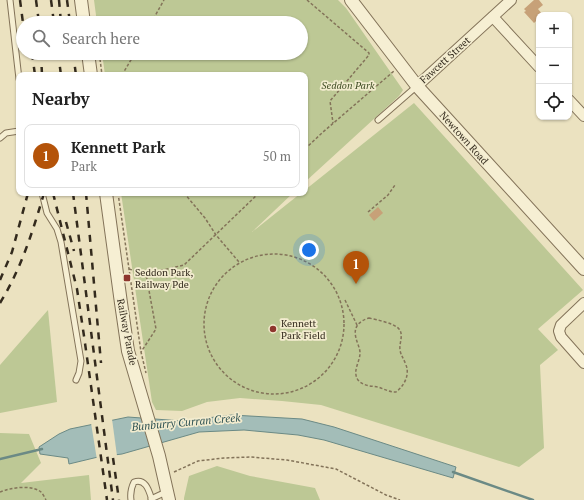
<!DOCTYPE html>
<html lang="en">
<head>
<meta charset="utf-8">
<style>
	body { margin:0; font-family:"PT Serif",serif; background:#f6f6f6; color:#222 }
	.controls { position:absolute; right:12px; top:12px; display:grid; overflow:hidden; border-radius:8px; box-shadow:0 1px 3px #0004 }
	.controls button { width:36px; height:36px; display:grid; place-items:center; padding:0; border:0; border-bottom:1px solid #e0e0e0; background:#fff; color:#222; font:20px sans-serif }
	.you { position:absolute; left:309px; top:250px; width:14px; height:14px; margin:-10px; border:3px solid #fff; border-radius:50%; background:#1a73e8; box-shadow:0 0 0 6px #1a73e833 }
	.badge { display:grid; place-items:center; width:26px; height:26px; border-radius:50%; background:#b45309; color:#fff; font-size:13px; font-weight:700 }
	.pin { position:absolute; translate:-50% -33px; filter:drop-shadow(0 1px 2px #0008) }
	.pin::after { content:''; position:absolute; top:21px; width:14px; height:12px; background:inherit; clip-path:polygon(0 0,100% 0,50% 100%) }
	.list { margin:0; padding:0; list-style:none }
	h2 { display:flex; justify-content:space-between; align-items:center; height:52px; margin:0; padding:0 16px; font-size:17px }
	h2 small { font-size:13px; font-weight:400; color:#767676 }
	.list li { display:grid; grid-template-columns:26px 1fr auto; gap:12px; align-items:center; box-sizing:border-box; height:64px; margin:0 8px 8px; padding:0 8px; border:1px solid #e0e0e0; border-radius:8px }
	.list b { display:block; font-size:15px; white-space:nowrap }
	.list p { margin:0; font-size:13px; white-space:nowrap; color:#767676 }
	.list em { font-size:13px; font-style:normal; color:#767676 }
	.icon { flex:none; width:22px; height:22px; fill:none; stroke:currentColor; stroke-width:2; stroke-linecap:round; stroke-linejoin:round }
	.map { position:relative; flex:none; width:584px; height:500px; overflow:hidden }
	.search { position:absolute; background:#fff; box-shadow:0 1px 3px #0004; left:16px; top:16px; width:292px; height:44px; display:flex; align-items:center; gap:10px; box-sizing:border-box; padding:0 14px; border-radius:22px; color:#767676; font-size:15px }
	.panel { position:absolute; background:#fff; box-shadow:0 1px 3px #0004; left:16px; top:72px; width:292px; height:124px; border-radius:8px }
	.map>svg:first-child { display:block }
</style>
</head>
<body>
<div class="map">
<svg width="584" height="500" viewBox="0 0 584 500">
	<rect width="100%" height="100%" fill="#ebe2c0"/>
	<g fill="#bdc895">
		<path d="M 94,0 L 338,0 L 346,8 L 403,90 L 399,96 L 305,182 L 305,75 L 105,75 L 102,53 L 301,53 L 301,23 L 97,23 Z"/>
		<path d="M 414,103 L 583,290 L 538,329 L 558,350 L 540,365 L 544,448 L 519,467 L 321,405 L 282,401 L 240,398 L 207,402 L 182,411 L 156,410 L 152,402 L 121,193 L 293,193 L 252,232 L 301,193 L 305,193 L 305,190 Z"/>
		<path d="M 48,310 L 57,402 L 0,413 L 0,365 Z"/>
		<path d="M 0,433 L 29,434 L 41,463 L 21,483 L 89,475 L 91,500 L 0,500 Z"/>
		<path d="M 217,466 L 250,476 L 315,488 L 320,500 L 184,500 L 184,498 L 189,476 Z"/>
	</g>
	<path fill="#a3bdb8" stroke="#6b8a85" d="M 232,415 L 302,419 L 334,427 L 456,467 L 453,478 L 324,440 L 298,435 L 244,430 L 199,432 L 122,454 L 98,457 L 69,464 L 68,458 L 40,454 L 39,447 L 59,434 L 70,429 L 128,417 L 182,421 Z"/>
	<path fill="#ebe2c0" d="M 112,419 L 117,456 L 97,460 L 91,423 Z"/>
	<g fill="none" stroke-linecap="round" stroke-linejoin="round">
		<g stroke="#6b8a85" stroke-width="2.5">
			<path d="M 0,459 L 42,449"/>
			<path d="M 453,472 L 533,500"/>
		</g>
	</g>
	<g fill="#c7a178">
		<path d="M 534,0 L 539,0 L 543,5 L 538,9 L 543,15 L 539,15 L 539,18 L 534,23 L 524,12 L 526,11 L 524,9 Z"/>
		<path d="M 378,207 L 383,213 L 374,221 L 369,215 Z"/>
	</g>
	<g fill="none" stroke-linecap="round" stroke-linejoin="round">
		<defs>
			<g id="service">
				<path d="M 10,0 L 19,79"/>
				<path d="M 378,120 L 417,86"/>
				<path d="M 0,138 L 6,133 L 19,131"/>
				<path d="M 42,193 L 47,213 L 57,229 L 61,242 L 81,361 L 79,373 L 76,380"/>
				<path d="M 151,499 L 166,492"/>
				<path d="M 131,500 C 130,493 131,488 134,482 C 146,478 149,491 152,500"/>
			</g>
			<g id="minor">
				<path d="M 493,17 L 539,67"/>
				<path d="M 417,86 L 511,0"/>
				<path d="M 569,100 L 584,116"/>
				<path d="M 584,303 L 561,325 L 559,331 L 561,337 L 584,363"/>
			</g>
			<g id="tertiary">
				<path d="M 81,0 L 84,23"/>
				<path d="M 351,0 L 417,86 L 584,269"/>
				<path d="M 88,53 L 91,75"/>
				<path d="M 106,193 L 121,303 L 128,351 L 159,456 L 169,500"/>
			</g>
		</defs>
		<use href="#service" stroke="#837359" stroke-width="7"/>
		<use href="#minor" stroke="#837359" stroke-width="12"/>
		<use href="#tertiary" stroke="#837359" stroke-width="14"/>
		<g stroke="#837359" stroke-width="1.5" stroke-dasharray="3 2" stroke-linecap="butt">
			<path d="M 307,0 L 369,53 L 369,55 L 330,101 L 333,123"/>
			<path d="M 151,23 L 164,0"/>
			<path d="M 100,59 L 102,75"/>
			<path d="M 122,75 L 135,53"/>
			<path d="M 305,149 L 323,132 L 394,71"/>
			<path d="M 118,193 L 141,352 L 146,373"/>
			<path d="M 184,193 L 205,218 L 216,235 L 239,262"/>
			<path d="M 368,212 L 388,195 L 395,185"/>
			<circle cx="274" cy="324" r="70"/>
			<path d="M 129,269 L 146,274 L 156,329 L 141,352"/>
			<path d="M 146,274 L 184,265 L 259,193"/>
			<path d="M 345,300 L 357,325"/>
			<path d="M 369,318 C 377,320 394,323 399,329 C 404,335 399,343 400,350 C 401,356 404,359 406,365 C 410,375 404,386 396,392 C 389,392 384,389 378,387 C 371,386 363,386 358,380 C 352,371 360,362 360,353 C 360,348 357,343 356,338 C 353,327 359,321 369,318 Z"/>
			<path d="M 174,472 L 198,461 L 224,458 L 250,457 L 287,460 L 336,469 L 386,495 L 400,500"/>
			<path d="M 0,492 C 10,488 31,484 41,492 C 43,494 45,498 46,500"/>
		</g>
		<use href="#service" stroke="#f6efd3" stroke-width="5"/>
		<use href="#minor" stroke="#f6efd3" stroke-width="10"/>
		<use href="#tertiary" stroke="#f6efd3" stroke-width="12"/>
		<g stroke="#332a1d" stroke-width="2.5" stroke-dasharray="7 7" stroke-linecap="butt">
			<path d="M 20,0 L 23,23"/>
			<path d="M 36,0 L 39,23"/>
			<path d="M 51,0 L 54,23"/>
			<path d="M 59,0 L 61,23"/>
			<path d="M 67,0 L 70,23"/>
			<path d="M 32,53 L 35,75"/>
			<path d="M 41,53 L 42,75"/>
			<path d="M 58,53 L 61,75"/>
			<path d="M 73,53 L 76,75"/>
			<path d="M 53,193 L 77,289 L 84,336 L 107,500"/>
			<path d="M 73,193 L 113,500"/>
			<path d="M 86,193 L 101,363"/>
			<path d="M 66,222 L 74,251"/>
			<path d="M 0,280 L 12,252 L 28,193"/>
			<path d="M 0,303 C 21,269 33,231 44,193"/>
			<path d="M 113,458 L 119,500"/>
		</g>
	</g>
	<g fill="#8e362d" stroke="#f3eccf" stroke-width="1.5">
		<rect x="123" y="274" width="8" height="8" rx="2"/>
		<circle cx="273" cy="329" r="4"/>
	</g>
	<g text-anchor="middle" dominant-baseline="central" stroke-width="3.5" stroke-linejoin="round" paint-order="stroke">
		<g font-size="10" fill="#332a1d" stroke="#f3eccf">
			<text transform="translate(445 60) rotate(-42)">Fawcett Street</text>
			<text transform="translate(464 138) rotate(48)">Newtown Road</text>
			<text transform="translate(127 332) rotate(79)">Railway Parade</text>
		</g>
		<g font-size="10" font-style="italic" fill="#404e25" stroke="#f3eccf">
			<text x="348" y="85">Seddon Park</text>
		</g>
		<g font-size="10" fill="#332a1d" stroke="#f3eccf" text-anchor="start">
			<text x="135" y="272">Seddon Park,<tspan x="135" dy="12">Railway Pde</tspan></text>
			<text x="281" y="323">Kennett<tspan x="281" dy="12">Park Field</tspan></text>
		</g>
		<g font-size="11" font-style="italic" fill="#2d5152" stroke="#f3eccf">
			<text transform="translate(186 422) rotate(-5)">Bunburry Curran Creek</text>
		</g>
	</g>
</svg>
<div class="controls">
<button>+</button>
<button>−</button>
<button><svg class="icon" aria-label="locate" viewBox="0 0 24 24"><circle cx="12" cy="12" r="6"/><path d="M12 2v4M12 18v4M2 12h4M18 12h4"/></svg></button>
</div>
<div class="you"></div>
<div class="pin badge" style="left:356px;top:284px">1</div>
<div class="search"><svg class="icon" aria-label="search" viewBox="0 0 24 24"><circle cx="10" cy="10" r="6"/><path d="M15 15l6 6"/></svg>Search here</div>
<section class="panel">
<h2>Nearby<small></small></h2>
<ul class="list">
<li><span class="badge">1</span><div><b>Kennett Park</b><p>Park</p></div><em>50 m</em></li>
</ul>
</section>
</div>
</body>
</html>
